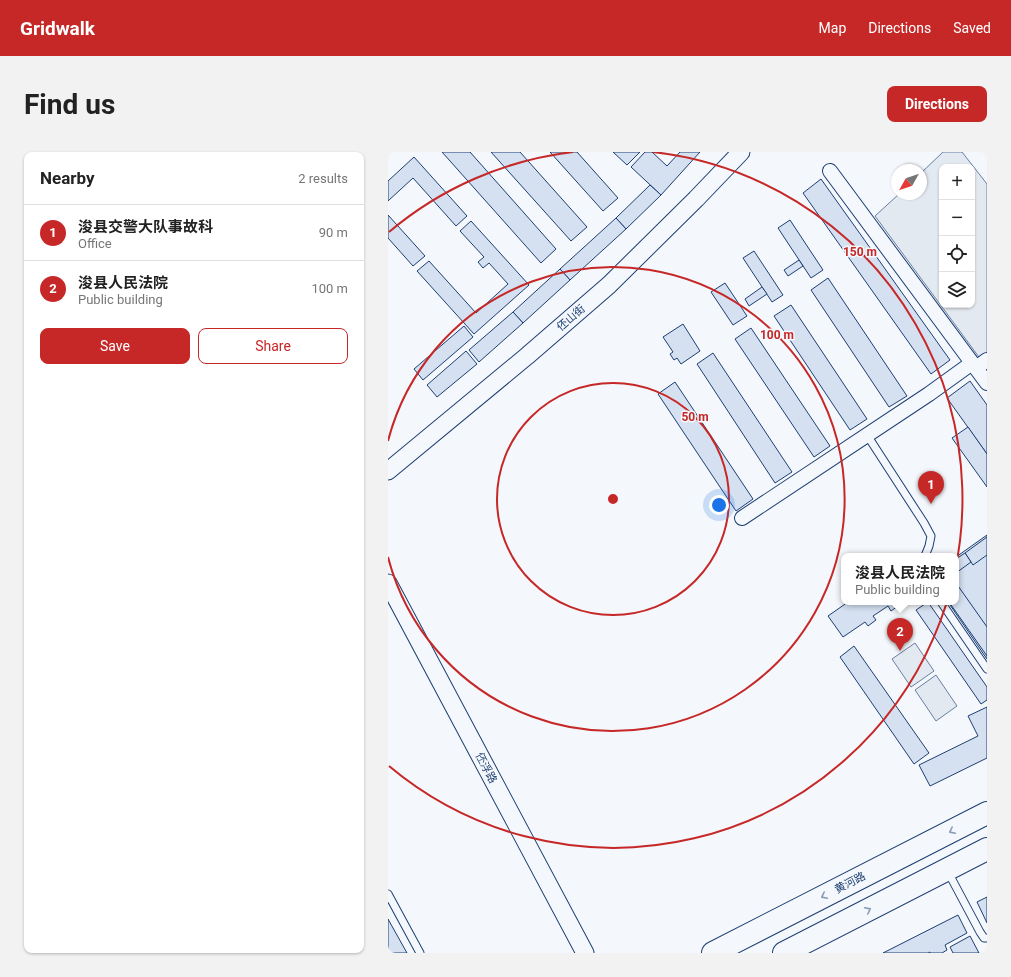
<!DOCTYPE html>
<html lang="en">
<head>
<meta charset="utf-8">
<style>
	body { margin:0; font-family:Roboto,"Noto Sans SC",sans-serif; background:#f2f2f2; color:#222 }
	.controls { position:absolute; right:12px; top:12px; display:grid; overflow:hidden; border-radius:8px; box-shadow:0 1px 3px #0004 }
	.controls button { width:36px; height:36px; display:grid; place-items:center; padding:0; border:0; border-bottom:1px solid #e0e0e0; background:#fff; color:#222; font:20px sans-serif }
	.compass { position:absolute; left:503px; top:12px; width:36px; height:36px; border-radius:50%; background:#fff; box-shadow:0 1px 3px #0004; rotate:230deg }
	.you { position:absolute; left:331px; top:353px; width:14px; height:14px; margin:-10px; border:3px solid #fff; border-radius:50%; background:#1a73e8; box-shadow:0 0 0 6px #1a73e833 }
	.badge { display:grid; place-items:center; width:26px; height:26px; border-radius:50%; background:#c62828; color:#fff; font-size:13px; font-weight:700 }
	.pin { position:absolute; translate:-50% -33px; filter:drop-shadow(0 1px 2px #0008) }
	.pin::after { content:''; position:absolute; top:21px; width:14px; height:12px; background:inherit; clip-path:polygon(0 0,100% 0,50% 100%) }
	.popup { position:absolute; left:453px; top:401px; width:118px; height:52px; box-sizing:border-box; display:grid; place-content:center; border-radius:8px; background:#fff; filter:drop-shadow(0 1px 3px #0005); font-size:13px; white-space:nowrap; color:#767676 }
	.popup b { font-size:15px; color:#222 }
	.popup::after { content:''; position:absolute; left:50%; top:100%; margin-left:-8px; border:8px solid transparent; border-top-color:#fff }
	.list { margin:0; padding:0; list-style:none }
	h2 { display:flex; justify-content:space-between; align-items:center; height:52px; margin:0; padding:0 16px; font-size:17px }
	h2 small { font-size:13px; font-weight:400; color:#767676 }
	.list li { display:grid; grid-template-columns:26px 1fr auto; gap:12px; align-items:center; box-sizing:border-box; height:56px; padding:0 16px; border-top:1px solid #e0e0e0 }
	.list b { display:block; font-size:15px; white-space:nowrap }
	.list p { margin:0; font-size:13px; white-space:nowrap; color:#767676 }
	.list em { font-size:13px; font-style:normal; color:#767676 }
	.actions { display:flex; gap:8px; padding:12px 16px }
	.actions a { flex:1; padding:9px 0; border:1px solid #c62828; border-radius:8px; text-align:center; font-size:14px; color:#c62828 }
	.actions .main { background:#c62828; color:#fff }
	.icon { flex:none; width:22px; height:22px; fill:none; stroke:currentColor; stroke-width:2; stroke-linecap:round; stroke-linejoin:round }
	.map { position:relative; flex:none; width:599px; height:801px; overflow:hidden; border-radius:8px }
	header { display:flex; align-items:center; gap:24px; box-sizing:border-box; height:56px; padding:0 20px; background:#c62828; color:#fff }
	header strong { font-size:19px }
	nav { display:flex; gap:22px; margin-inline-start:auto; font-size:14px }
	.intro { display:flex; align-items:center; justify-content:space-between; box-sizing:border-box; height:96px; padding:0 24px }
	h1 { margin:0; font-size:28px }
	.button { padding:10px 18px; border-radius:8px; background:#c62828; color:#fff; font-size:14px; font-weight:700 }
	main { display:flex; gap:24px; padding:0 24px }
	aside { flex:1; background:#fff; border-radius:8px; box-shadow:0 1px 3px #0004 }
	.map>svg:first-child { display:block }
</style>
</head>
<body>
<header>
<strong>Gridwalk</strong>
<nav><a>Map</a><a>Directions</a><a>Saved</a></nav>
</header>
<div class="intro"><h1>Find us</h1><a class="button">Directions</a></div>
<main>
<aside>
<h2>Nearby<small>2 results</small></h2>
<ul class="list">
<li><span class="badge">1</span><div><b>浚县交警大队事故科</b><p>Office</p></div><em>90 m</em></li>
<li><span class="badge">2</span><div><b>浚县人民法院</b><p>Public building</p></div><em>100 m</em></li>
</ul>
<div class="actions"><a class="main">Save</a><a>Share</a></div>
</aside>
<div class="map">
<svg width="599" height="801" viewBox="0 0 599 801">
	<rect width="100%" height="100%" fill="#f4f7fb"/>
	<g fill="#e3e9f0" stroke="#687fa3" fill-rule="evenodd">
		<path d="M 555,0 L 574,0 L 599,32 L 599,216 L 487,64 L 511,42 L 533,42 L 533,21 ZM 554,15 L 584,15 L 584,153 L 554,153 Z"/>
		<path d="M 527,491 L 546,519 L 523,535 L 504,507 Z"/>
		<path d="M 548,523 L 569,554 L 548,569 L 527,538 Z"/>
	</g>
	<g fill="#d5e0f0" stroke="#1d3f73">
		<path d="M 54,0 L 82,0 L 168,97 L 153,111 Z"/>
		<path d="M 103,0 L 132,0 L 199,75 L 183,89 Z"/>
		<path d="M 162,0 L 189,0 L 230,46 L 215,59 Z"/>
		<path d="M 225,0 L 252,0 L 239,13 Z"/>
		<path d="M 257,0 L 264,0 L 279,14 L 292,0 L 312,0 L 273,43 L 243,15 Z"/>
		<path d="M 26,5 L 79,64 L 68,74 L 25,26 L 0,49 L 0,29 Z"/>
		<path d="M 433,27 L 562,208 L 543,222 L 415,41 Z"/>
		<path d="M 262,33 L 273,43 L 238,77 L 228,66 Z"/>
		<path d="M 0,63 L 37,104 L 25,114 L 0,86 Z"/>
		<path d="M 228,66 L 238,77 L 182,128 L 172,117 Z"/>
		<path d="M 402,68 L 435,118 L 423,126 L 390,76 Z"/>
		<path d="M 83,69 L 141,133 L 86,182 L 29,119 L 41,109 L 88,161 L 120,132 L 101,111 L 95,116 L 90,110 L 96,105 L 72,79 Z"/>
		<path d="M 366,99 L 395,143 L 384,150 L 355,106 Z"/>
		<path d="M 411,108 L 415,114 L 400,124 L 396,118 Z"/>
		<path d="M 172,117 L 182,128 L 135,171 L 125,160 Z"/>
		<path d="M 440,126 L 519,244 L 501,255 L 423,138 Z"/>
		<path d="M 337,131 L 359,164 L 345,173 L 323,140 Z"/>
		<path d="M 374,135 L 379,142 L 361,154 L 357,147 Z"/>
		<path d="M 403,153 L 479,267 L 462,278 L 386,164 Z"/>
		<path d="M 125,160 L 135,171 L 91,210 L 81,198 Z"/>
		<path d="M 295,172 L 312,199 L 293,212 L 289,206 L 286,208 L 282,202 L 285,200 L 275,185 Z"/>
		<path d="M 76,174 L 85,185 L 35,228 L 26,217 Z"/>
		<path d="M 363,176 L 442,294 L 426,305 L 347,187 Z"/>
		<path d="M 78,199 L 89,212 L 49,245 L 39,233 Z"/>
		<path d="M 325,201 L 404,320 L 387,331 L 309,212 Z"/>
		<path d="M 582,229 L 599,253 L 599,302 L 559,246 Z"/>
		<path d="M 287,230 L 365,347 L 348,359 L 270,242 Z"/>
		<path d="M 580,275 L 599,302 L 599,335 L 564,286 Z"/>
		<path d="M 599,383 L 599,507 L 560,450 L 568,450 L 568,405 Z"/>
		<path d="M 599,385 L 599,403 L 585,413 L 577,401 Z"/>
		<path d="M 577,401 L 583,410 L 568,421 L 568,407 Z"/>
		<path d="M 568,431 L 599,475 L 599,504 L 561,450 L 568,450 Z"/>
		<path d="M 460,450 L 507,450 L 510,454 L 503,459 L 500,454 L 485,464 L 488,468 L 480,474 L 477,470 L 455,485 L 440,464 Z"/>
		<path d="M 540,450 L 599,535 L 599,548 L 593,552 L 528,458 Z"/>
		<path d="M 466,494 L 541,601 L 526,612 L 452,505 Z"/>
		<path d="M 599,555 L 599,606 L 542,634 L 531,613 L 590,584 L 580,564 Z"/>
		<path d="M 599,745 L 599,771 L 589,750 Z"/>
		<path d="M 570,763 L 579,781 L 557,793 L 559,798 L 554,801 L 542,801 L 542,800 L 540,801 L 495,801 Z"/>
		<path d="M 0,767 L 19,801 L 0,801 Z"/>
		<path d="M 582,784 L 591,801 L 565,801 L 562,795 Z"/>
	</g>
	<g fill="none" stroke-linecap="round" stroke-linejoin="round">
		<defs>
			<g id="service">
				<path d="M 479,283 L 536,371 L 543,384 L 541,394 L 537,404"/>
				<path d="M 553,450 L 599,517"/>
				<path d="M 560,720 L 592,780 L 596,786 L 599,786"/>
				<path d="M 0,742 L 32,801"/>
			</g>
			<g id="minor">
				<path d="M 442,19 L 599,231"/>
				<path d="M 588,216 L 599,208"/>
				<path d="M 354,366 L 541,242 L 584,211"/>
			</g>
			<g id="tertiary">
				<path d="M 0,319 L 139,204 L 221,133 L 308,47 L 353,0"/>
				<path d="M 0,431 L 197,801"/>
			</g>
			<g id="primary">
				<path d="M 325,801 L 599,661"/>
				<path d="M 396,801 L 599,697"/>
			</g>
		</defs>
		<use href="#service" stroke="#1d3f73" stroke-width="9"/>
		<use href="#minor" stroke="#1d3f73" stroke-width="16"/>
		<use href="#tertiary" stroke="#1d3f73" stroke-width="19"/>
		<use href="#primary" stroke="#1d3f73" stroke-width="24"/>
		<use href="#service" stroke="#f4f7fb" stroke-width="7"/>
		<use href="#minor" stroke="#f4f7fb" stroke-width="14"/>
		<use href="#tertiary" stroke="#f4f7fb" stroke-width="17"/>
		<use href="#primary" stroke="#f4f7fb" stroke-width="22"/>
	</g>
	<defs><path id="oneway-chevron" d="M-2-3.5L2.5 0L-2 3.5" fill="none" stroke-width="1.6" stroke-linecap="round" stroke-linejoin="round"/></defs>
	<g stroke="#889bb7">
		<use href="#oneway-chevron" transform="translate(564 679) rotate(153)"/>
		<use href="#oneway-chevron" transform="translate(436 744) rotate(153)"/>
		<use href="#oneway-chevron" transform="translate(480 758) rotate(-27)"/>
	</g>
	<g fill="none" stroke="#c62828" stroke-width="2">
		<circle cx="225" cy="347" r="116"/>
		<path d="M0 289A232 232 0 1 1 0 405"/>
		<path d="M1 80A349 349 0 0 1 185 0M265 0A349 349 0 1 1 1 614"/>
	</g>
	<g text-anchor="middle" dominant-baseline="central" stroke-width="3" stroke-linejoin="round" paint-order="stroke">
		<g font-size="11" fill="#1d3f73" stroke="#f4f7fb">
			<text transform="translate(183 166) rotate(-41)">伾山街</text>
			<text transform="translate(98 616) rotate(62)">伾浮路</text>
			<text transform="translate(462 731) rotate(-27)">黄河路</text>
		</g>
	</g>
	<circle cx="225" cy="347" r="6" fill="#c62828" stroke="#f4f7fb" stroke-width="2"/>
	<g font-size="12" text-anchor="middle" font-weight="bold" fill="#c62828" stroke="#f4f7fb" stroke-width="3" stroke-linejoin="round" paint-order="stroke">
		<text x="472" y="104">150 m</text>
		<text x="389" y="187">100 m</text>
		<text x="307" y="269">50 m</text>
	</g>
</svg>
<div class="controls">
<button>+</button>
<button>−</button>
<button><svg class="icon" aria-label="locate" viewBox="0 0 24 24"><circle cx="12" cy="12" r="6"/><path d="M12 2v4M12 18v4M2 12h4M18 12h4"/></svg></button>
<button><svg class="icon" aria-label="layers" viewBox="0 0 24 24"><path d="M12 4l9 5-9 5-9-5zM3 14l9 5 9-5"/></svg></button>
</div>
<svg class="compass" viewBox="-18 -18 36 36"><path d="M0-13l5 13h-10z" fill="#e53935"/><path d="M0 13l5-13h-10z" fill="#767676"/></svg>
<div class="you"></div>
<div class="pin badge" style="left:543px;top:352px">1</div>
<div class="pin badge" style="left:512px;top:499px">2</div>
<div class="popup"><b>浚县人民法院</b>Public building</div>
</div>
</main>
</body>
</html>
